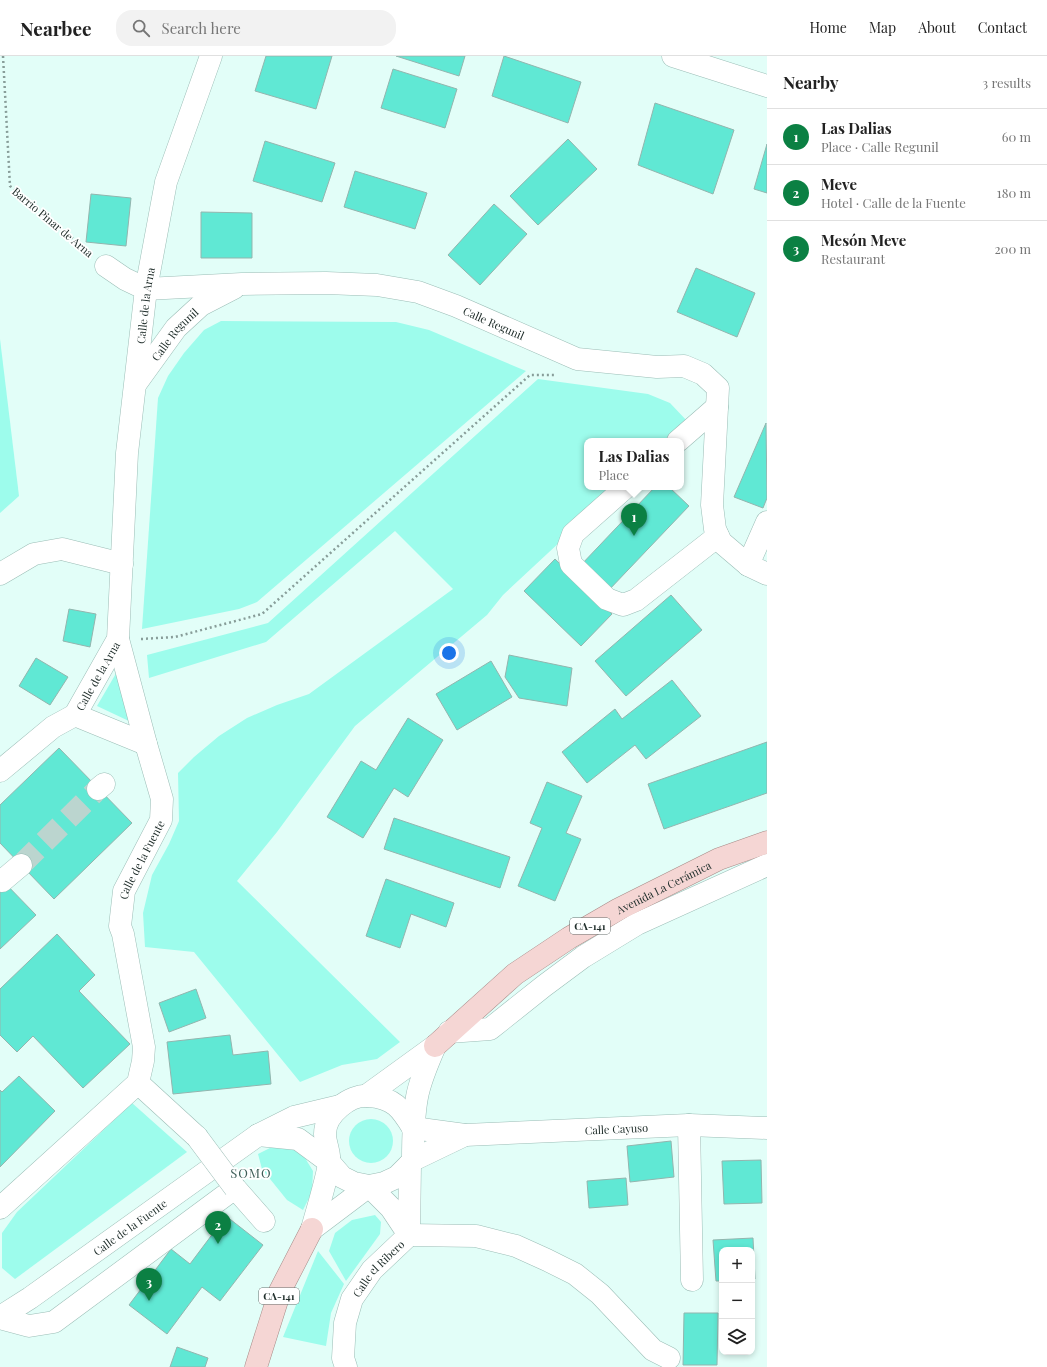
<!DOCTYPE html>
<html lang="en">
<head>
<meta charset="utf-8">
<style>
	body { margin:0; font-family:"Playfair Display",serif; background:#f2f2f2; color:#222 }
	.controls { position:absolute; right:12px; bottom:12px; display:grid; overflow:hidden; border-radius:8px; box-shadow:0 2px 6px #0003 }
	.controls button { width:36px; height:36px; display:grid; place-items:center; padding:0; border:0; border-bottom:1px solid #e0e0e0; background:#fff; color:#222; font:20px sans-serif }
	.you { position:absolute; left:449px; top:597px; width:14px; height:14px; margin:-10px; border:3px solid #fff; border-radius:50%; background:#1a73e8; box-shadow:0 0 0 6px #1a73e833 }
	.badge { display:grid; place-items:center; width:26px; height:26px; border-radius:50%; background:#0b8043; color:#fff; font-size:13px; font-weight:700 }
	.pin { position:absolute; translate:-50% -33px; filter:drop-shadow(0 1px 2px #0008) }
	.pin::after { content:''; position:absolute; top:21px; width:14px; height:12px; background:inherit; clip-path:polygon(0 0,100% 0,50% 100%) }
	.popup { position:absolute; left:584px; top:382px; width:100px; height:52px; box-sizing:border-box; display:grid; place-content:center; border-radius:8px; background:#fff; filter:drop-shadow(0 1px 3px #0005); font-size:13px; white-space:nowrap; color:#767676 }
	.popup b { font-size:15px; color:#222 }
	.popup::after { content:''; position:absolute; left:50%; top:100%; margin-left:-8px; border:8px solid transparent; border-top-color:#fff }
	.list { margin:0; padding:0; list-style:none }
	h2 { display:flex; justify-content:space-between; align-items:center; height:52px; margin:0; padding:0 16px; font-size:17px }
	h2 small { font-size:13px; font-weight:400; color:#767676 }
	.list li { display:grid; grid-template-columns:26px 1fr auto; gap:12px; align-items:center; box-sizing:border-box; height:56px; padding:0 16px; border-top:1px solid #e0e0e0 }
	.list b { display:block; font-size:15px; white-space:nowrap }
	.list p { margin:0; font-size:13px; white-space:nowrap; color:#767676 }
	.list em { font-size:13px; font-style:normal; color:#767676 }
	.icon { flex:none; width:22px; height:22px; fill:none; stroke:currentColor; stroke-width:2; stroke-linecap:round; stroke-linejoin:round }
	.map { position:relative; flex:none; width:767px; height:1311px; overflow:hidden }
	header { display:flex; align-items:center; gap:24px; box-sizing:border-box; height:56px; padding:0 20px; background:#fff; border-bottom:1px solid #e0e0e0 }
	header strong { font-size:19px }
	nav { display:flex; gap:22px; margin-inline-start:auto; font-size:14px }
	.search { width:280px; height:36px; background:#f2f2f2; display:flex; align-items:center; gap:10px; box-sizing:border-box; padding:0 14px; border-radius:16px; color:#767676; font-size:15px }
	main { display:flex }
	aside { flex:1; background:#fff }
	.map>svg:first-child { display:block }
</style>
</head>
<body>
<header>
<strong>Nearbee</strong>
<div class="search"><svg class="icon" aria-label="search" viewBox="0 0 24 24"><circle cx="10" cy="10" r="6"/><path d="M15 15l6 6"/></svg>Search here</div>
<nav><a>Home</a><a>Map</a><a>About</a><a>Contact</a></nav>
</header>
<main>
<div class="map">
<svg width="767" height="1311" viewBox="0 0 767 1311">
	<rect width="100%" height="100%" fill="#e2fef8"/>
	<g fill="#9dfcec">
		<path d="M 221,265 L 396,266 L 429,274 L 526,315 L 257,546 L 239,553 L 142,573 L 158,342 L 168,320 L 184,297 L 204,274 Z"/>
		<path d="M 0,283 L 19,440 L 0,457 Z"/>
		<path d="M 538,323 L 648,338 L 670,347 L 688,366 L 668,385 L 587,385 L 587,431 L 619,431 L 503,539 L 487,559 L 355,670 L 277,776 L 237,825 L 400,986 L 377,1003 L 342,1009 L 300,1026 L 194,896 L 145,891 L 143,857 L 152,819 L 169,788 L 179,765 L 178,717 L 194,701 L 219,680 L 247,662 L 277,649 L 309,638 L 453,533 L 395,475 L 266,586 L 149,622 L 147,599 L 268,567 Z"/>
		<path d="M 118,614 L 131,666 L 97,650 Z"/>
		<path d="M 132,1047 L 187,1096 L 15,1223 L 2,1212 L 2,1177 L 17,1156 Z"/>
		<circle cx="371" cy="1085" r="22"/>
		<path d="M 272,1091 L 290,1091 L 305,1102 L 313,1115 L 312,1136 L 303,1154 L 287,1144 L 262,1113 L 258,1098 Z"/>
		<path d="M 375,1159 L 381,1166 L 380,1178 L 346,1225 L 329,1195 L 335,1177 L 352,1164 Z"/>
		<path d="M 318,1195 L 344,1228 L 331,1257 L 326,1290 L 283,1281 Z"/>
	</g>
	<g fill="#60e8d4" stroke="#93b5ae">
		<path d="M 266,0 L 332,0 L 316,53 L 255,35 Z"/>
		<path d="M 396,0 L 465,0 L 459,20 Z"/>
		<path d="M 504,0 L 581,26 L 568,67 L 492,40 Z"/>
		<path d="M 393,13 L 457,33 L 445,72 L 381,52 Z"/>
		<path d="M 655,47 L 734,74 L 713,138 L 638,109 Z"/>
		<path d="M 568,83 L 597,113 L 538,169 L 510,140 Z"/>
		<path d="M 265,85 L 335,107 L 322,146 L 253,125 Z"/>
		<path d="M 767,88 L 767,137 L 754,133 Z"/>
		<path d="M 355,115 L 427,137 L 415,173 L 344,151 Z"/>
		<path d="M 91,138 L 131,142 L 126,190 L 86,186 Z"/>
		<path d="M 494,148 L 527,178 L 480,229 L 448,199 Z"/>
		<path d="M 201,156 L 252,157 L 252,202 L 201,202 Z"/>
		<path d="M 696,212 L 755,237 L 737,281 L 677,256 Z"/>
		<path d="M 766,367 L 767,442 L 763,452 L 734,441 Z"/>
		<path d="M 655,431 L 669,431 L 689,450 L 607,536 L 580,510 Z"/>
		<path d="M 555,503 L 612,558 L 581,590 L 524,535 Z"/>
		<path d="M 671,539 L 702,574 L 626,640 L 595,605 Z"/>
		<path d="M 69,553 L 96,558 L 90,591 L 63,585 Z"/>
		<path d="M 509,599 L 572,612 L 567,650 L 519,642 L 505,621 Z"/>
		<path d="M 36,602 L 68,621 L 50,649 L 19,630 Z"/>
		<path d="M 491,605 L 512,641 L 457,674 L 436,638 Z"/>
		<path d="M 672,624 L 701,660 L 646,703 L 635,689 L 587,727 L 562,696 L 615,653 L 622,663 Z"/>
		<path d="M 408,662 L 443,684 L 408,741 L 394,732 L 363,782 L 327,761 L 361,705 L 376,714 Z"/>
		<path d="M 767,686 L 767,737 L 664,773 L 648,728 Z"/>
		<path d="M 59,692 L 132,767 L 54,843 L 0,787 L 0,749 Z"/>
		<path d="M 547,726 L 582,740 L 566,777 L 581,783 L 555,845 L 518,830 L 542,772 L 530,767 Z"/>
		<path d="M 394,762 L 510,801 L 500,832 L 384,793 Z"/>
		<path d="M 0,822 L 36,859 L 0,893 Z"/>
		<path d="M 386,823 L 454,847 L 446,871 L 411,858 L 400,892 L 366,880 Z"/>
		<path d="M 57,878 L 95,919 L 79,935 L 130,988 L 83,1032 L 33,980 L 17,996 L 0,979 L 0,933 Z"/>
		<path d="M 196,933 L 206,962 L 169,976 L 159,947 Z"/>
		<path d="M 230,979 L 233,999 L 268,995 L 271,1028 L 173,1038 L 167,986 Z"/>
		<path d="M 19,1020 L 55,1055 L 0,1111 L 0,1034 L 2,1036 Z"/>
		<path d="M 671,1085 L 674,1121 L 630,1126 L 627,1090 Z"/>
		<path d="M 761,1104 L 762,1147 L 724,1148 L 722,1105 Z"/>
		<path d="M 626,1122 L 628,1149 L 589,1152 L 587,1125 Z"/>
		<path d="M 226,1160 L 263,1189 L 220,1245 L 202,1231 L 167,1278 L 129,1249 L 171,1193 L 190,1208 Z"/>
		<path d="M 753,1182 L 755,1223 L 752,1223 L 752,1194 L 722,1194 L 722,1225 L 716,1225 L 713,1184 Z"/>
		<path d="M 684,1257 L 718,1257 L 717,1309 L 683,1309 Z"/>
		<path d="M 177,1291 L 208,1302 L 205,1311 L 170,1311 Z"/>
	</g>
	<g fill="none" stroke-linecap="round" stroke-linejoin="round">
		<path stroke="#bbd5cf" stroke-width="22" stroke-dasharray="22 11" stroke-linecap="butt" d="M 21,809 L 98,733"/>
		<defs>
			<g id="minor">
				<path d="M 673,0 L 767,30"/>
				<path id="s1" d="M 106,210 L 125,223 L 146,233 L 242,228 L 326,227 L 377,229 L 418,236 L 456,250 L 577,303 L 657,311 L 684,310 L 703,318 L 718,332 L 712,449 L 715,473 L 721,486 L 748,509 L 767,518"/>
				<path id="s2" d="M 137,326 L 176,272 L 201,249 L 234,232"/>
				<path d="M 678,385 L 717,351"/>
				<path d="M 626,431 L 573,478 L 568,492 L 571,508 L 607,543 L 623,549 L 636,544 L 718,480"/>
				<path d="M 748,509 L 767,466"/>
				<path d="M 0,518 L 34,498 L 62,493 L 122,508"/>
				<path d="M 75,659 L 146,688"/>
				<path id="s3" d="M 0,715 L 53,671 L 75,659 L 118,583 L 127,397 L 146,233 L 166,126 L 211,0"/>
				<path d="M 98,733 L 104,728"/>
				<path d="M 2,825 L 21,809"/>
				<path d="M 449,976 L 490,973 L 544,930 L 583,901 L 637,868 L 767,809"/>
				<path d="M 138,1027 L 197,1081"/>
				<path d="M 366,1040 L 435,990"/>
				<path d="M 689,1069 L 692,1224"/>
				<path id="s4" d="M 413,1072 L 465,1079 L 689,1069 L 767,1072"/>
				<path d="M 258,1079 L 298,1083 L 329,1106 L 342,1121 L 354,1127 L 369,1130 L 384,1127 L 397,1121 L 410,1108 L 413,1104 C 413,1083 413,1062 417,1041 C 420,1024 428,1006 435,990"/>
				<path d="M 413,1104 L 465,1079"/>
				<path d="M 369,1130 L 391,1152 L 409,1179"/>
				<path id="s5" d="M 0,1152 L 138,1027 L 143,1005 L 144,991 L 123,878 L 120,870 L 124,835 L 161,764 L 162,743 L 146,688 L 118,583"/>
				<path d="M 312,1173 C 318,1151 325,1130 329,1108 C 331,1098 325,1088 325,1078 C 325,1058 350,1038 369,1040 C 394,1042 401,1052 413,1072"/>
				<path d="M 312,1173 L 369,1130"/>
				<path d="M 409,1179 L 476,1180 L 516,1190 L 547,1204 L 575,1218 L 600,1238 L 653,1294 L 669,1302"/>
				<path d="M 409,1179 L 410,1108"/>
				<path id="s6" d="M 0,1261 L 30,1242 L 258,1079 L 294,1061 L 340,1050"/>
				<path d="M 0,1262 L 29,1270 L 54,1266 L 235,1132 L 264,1165"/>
				<path id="s7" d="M 346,1311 L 343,1302 L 345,1267 L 352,1243 L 372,1214 L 409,1179"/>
			</g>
			<g id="major">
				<path id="s8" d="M 435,990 L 515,918 L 569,882 L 619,853 L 719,803 L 767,786"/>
				<path d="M 256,1311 L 280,1235 L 312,1173"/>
			</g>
		</defs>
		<use href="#minor" stroke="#9bbdb6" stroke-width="23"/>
		<use href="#major" stroke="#a78a87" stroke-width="23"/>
		<g stroke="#889d99" stroke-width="2.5" stroke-dasharray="2 3" stroke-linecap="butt">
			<path d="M 3,0 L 10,130 L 89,196"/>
			<path d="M 141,583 L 175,581 L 262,558 L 530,319 L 554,319"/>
		</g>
		<use href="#minor" stroke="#fff" stroke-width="22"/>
		<use href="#major" stroke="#f5d6d4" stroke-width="22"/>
		<defs>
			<path id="minor-bridge" d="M 197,1081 L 235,1132"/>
		</defs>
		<use href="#minor-bridge" stroke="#9bbdb6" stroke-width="23" stroke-linecap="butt"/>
		<use href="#minor-bridge" stroke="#fff" stroke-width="22"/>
	</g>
	<g text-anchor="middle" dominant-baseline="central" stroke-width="3.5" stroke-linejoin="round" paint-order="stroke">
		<g fill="#fff" stroke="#646d6b" stroke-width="1">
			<rect x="570" y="862" width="40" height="16" rx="3"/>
			<rect x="259" y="1232" width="40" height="16" rx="3"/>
		</g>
		<g font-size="10" font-weight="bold" fill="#212f2c">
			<text x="590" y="870">CA-141</text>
			<text x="279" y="1240">CA-141</text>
		</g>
		<g font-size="11" fill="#212f2c" stroke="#fff">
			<text transform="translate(53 166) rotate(40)">Barrio Pinar de Arna</text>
			<text stroke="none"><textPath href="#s3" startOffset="516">Calle de la Arna</textPath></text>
			<text stroke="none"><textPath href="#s1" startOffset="401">Calle Regunil</textPath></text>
			<text stroke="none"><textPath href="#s2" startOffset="61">Calle Regunil</textPath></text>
			<text stroke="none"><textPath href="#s3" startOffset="139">Calle de la Arna</textPath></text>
			<text stroke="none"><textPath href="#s5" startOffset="417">Calle de la Fuente</textPath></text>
			<text stroke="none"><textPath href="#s8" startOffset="280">Avenida La Cerámica</textPath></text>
			<text stroke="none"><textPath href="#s4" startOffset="204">Calle Cayuso</textPath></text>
			<text stroke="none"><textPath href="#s6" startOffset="158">Calle de la Fuente</textPath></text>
			<text stroke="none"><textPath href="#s7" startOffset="110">Calle el Ribero</textPath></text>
		</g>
		<g font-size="13" letter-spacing="1" fill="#3d5d57" stroke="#fff">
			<text x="251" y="1116">SOMO</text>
		</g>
	</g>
</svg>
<div class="controls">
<button>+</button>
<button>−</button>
<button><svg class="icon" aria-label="layers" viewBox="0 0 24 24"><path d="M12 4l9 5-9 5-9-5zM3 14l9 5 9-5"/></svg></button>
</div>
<div class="you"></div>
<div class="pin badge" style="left:634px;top:480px">1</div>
<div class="popup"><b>Las Dalias</b>Place</div>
<div class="pin badge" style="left:218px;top:1188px">2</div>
<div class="pin badge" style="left:149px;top:1245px">3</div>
</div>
<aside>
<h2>Nearby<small>3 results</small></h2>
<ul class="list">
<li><span class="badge">1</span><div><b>Las Dalias</b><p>Place · Calle Regunil</p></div><em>60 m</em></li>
<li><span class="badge">2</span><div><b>Meve</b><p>Hotel · Calle de la Fuente</p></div><em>180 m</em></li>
<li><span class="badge">3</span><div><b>Mesón Meve</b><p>Restaurant</p></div><em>200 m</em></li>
</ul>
</aside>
</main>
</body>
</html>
